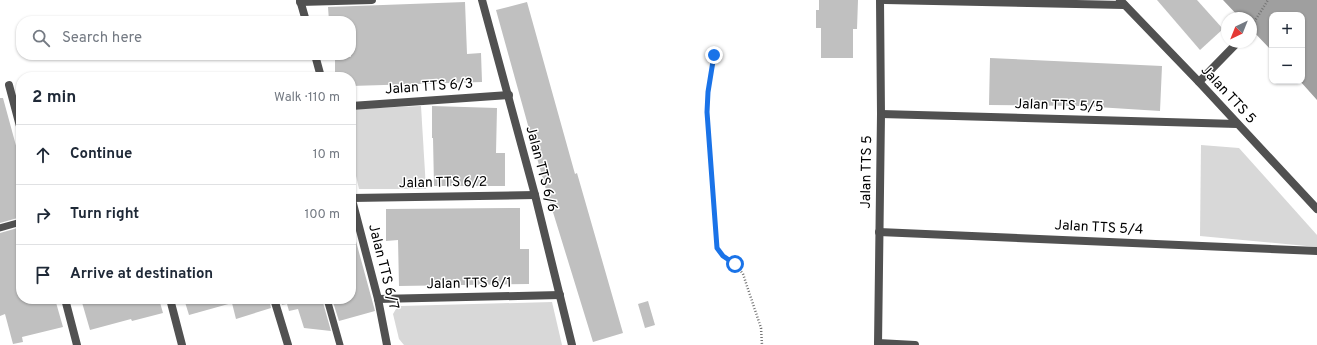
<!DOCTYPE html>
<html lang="en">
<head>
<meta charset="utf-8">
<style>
	body { margin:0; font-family:Overpass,sans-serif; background:#f2f2f3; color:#1f2937 }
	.controls { position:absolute; right:12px; top:12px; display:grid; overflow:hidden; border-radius:8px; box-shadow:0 1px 3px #0004 }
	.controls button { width:36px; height:36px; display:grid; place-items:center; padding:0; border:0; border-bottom:1px solid #e0e1e3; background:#fff; color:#1f2937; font:20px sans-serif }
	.compass { position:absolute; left:1221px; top:12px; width:36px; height:36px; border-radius:50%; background:#fff; box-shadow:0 1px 3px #0004; rotate:223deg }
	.stop { position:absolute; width:12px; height:12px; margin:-9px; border:3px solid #1a73e8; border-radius:50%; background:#fff }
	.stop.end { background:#1a73e8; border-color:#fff; box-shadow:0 1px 4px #0008 }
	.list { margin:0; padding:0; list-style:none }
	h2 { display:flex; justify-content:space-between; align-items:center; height:52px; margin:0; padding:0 16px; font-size:17px }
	h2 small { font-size:13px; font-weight:400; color:#747a83 }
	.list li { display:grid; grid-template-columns:26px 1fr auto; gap:12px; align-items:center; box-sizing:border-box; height:60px; padding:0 16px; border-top:1px solid #e0e1e3 }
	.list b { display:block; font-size:15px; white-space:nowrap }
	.list em { font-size:13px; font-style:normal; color:#747a83 }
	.icon { flex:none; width:22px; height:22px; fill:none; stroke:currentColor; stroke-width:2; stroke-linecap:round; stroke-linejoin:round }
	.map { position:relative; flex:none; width:1317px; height:345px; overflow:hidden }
	.search { position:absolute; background:#fff; box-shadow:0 1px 3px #0004; left:16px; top:16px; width:340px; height:44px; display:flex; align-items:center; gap:10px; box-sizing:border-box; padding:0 14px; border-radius:16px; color:#747a83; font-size:15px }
	.panel { position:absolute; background:#fff; box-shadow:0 1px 3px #0004; left:16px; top:72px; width:340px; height:232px; border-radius:16px }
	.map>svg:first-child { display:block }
</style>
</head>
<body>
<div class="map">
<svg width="1317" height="345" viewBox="0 0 1317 345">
	<rect width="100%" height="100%" fill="#fff"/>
	<g fill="#d8d8d8">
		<path d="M 421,106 L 426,189 L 359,189 L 351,154 L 351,109 Z"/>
		<path d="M 1201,145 L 1239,148 L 1317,235 L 1317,247 L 1200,236 Z"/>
		<path d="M 552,302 L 562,345 L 404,345 L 399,339 L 393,314 L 396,309 L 401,306 Z"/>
	</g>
	<path fill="#9f9f9f" d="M 1223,0 L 1317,0 L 1317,100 L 1300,81 L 1302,81 L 1302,15 L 1272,15 L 1272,51 L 1251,29 L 1251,18 L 1240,18 Z"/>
	<g fill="#c0c0c0">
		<path d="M 819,0 L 858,0 L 857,29 L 853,29 L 853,58 L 821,58 L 821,28 L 816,28 L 816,10 L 819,10 Z"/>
		<path d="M 1157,0 L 1197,0 L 1223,29 L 1200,50 Z"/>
		<path d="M 465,2 L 467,54 L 481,53 L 482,82 L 351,86 L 351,77 L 335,77 L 335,57 L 351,57 L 351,21 L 329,21 L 328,7 Z"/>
		<path d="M 527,2 L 575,174 L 577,173 L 623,333 L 593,342 L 544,183 L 496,10 Z"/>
		<path d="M 990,58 L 1162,66 L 1160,111 L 1081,106 L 989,105 Z"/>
		<path d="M 0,98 L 3,98 L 21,164 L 21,217 L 0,223 Z"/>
		<path d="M 432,106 L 497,108 L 496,153 L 505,153 L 505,186 L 434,186 L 433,138 L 432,138 Z"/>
		<path d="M 520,208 L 520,249 L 529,249 L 529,284 L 399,286 L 398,240 L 386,241 L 386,209 Z"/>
		<path d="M 21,227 L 21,299 L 55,299 L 63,327 L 22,337 L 23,342 L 13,344 L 5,314 L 0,316 L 0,233 Z"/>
		<path d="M 351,234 L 354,234 L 375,311 L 339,321 L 332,299 L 351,299 Z"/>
		<path d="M 81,299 L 159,299 L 163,313 L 132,321 L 131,319 L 90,330 Z"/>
		<path d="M 184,299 L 269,299 L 271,308 L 236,319 L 232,303 L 189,315 Z"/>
		<path d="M 280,299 L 322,299 L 331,331 L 304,328 L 298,309 L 289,311 L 287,304 L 282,305 Z"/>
		<path d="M 648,301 L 655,325 L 645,328 L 638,304 Z"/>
	</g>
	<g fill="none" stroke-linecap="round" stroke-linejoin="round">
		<g stroke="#737373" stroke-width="2.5" stroke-dasharray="1 2" stroke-linecap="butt">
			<path d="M 1251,27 L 1268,0"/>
			<path d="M 714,55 L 708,92 L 707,113 L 717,249 C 723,259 736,263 743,274 L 761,328 L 762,345"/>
		</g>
		<g stroke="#515151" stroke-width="7">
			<path d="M 0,228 L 21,222"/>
			<path d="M 327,299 L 340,345"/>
		</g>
		<g stroke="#515151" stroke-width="8">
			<path d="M 300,0 L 306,21"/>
			<path d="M 482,0 L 535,195 L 572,345"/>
			<path d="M 885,0 L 1124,5"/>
			<path d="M 1120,0 L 1199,82 L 1317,209"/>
			<path d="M 300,2 L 372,0"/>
			<path d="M 315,55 L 321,77"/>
			<path d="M 1199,82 L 1238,42"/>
			<path d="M 9,85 L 21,130"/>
			<path d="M 351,106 L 509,95"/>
			<path d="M 881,114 L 1237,124"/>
			<path d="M 351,196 L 378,299 L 387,345"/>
			<path d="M 352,198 L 535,195"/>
			<path d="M 879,232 L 1317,251"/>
			<path d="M 65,299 L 77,345"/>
			<path d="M 170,299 L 182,345"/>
			<path d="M 274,299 L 288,345"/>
			<path d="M 378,299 L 560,295"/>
			<path d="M 878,343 L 915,345"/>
			<path d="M 878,345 L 881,114 L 880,0"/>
		</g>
	</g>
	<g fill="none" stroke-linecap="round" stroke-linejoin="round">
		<path stroke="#1a73e8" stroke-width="5" d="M 714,55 L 708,92 L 707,112 L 717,248 L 723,256 L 735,264"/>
	</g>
	<g text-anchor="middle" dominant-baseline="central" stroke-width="3" stroke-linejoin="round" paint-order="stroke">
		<g font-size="14" fill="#000" stroke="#fff">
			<text transform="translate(429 87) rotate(-4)">Jalan TTS 6/3</text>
			<text transform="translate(1228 95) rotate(47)">Jalan TTS 5</text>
			<text transform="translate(1059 106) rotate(2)">Jalan TTS 5/5</text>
			<text transform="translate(541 169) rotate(75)">Jalan TTS 6/6</text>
			<text transform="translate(867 172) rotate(-89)">Jalan TTS 5</text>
			<text transform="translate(443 183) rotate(-1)">Jalan TTS 6/2</text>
			<text transform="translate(1099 228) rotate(3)">Jalan TTS 5/4</text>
			<text transform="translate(383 267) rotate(76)">Jalan TTS 6/7</text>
			<text transform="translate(469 284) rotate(-1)">Jalan TTS 6/1</text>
		</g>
	</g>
</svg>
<div class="controls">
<button>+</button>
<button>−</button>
</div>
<svg class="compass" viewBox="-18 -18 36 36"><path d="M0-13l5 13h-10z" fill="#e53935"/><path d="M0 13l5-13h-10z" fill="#747a83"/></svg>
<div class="stop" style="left:735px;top:264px"></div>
<div class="stop end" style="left:714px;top:55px"></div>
<div class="search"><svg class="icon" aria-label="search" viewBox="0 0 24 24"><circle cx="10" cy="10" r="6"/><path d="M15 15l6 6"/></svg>Search here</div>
<section class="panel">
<h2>2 min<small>Walk · 110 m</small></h2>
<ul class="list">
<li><svg class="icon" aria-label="ahead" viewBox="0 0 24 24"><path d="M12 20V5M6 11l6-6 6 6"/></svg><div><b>Continue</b></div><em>10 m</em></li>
<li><svg class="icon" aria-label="right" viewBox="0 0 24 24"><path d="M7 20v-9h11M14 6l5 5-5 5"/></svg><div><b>Turn right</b></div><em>100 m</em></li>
<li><svg class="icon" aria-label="arrive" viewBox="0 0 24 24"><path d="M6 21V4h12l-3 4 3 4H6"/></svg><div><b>Arrive at destination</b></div></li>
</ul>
</section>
</div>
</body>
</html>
